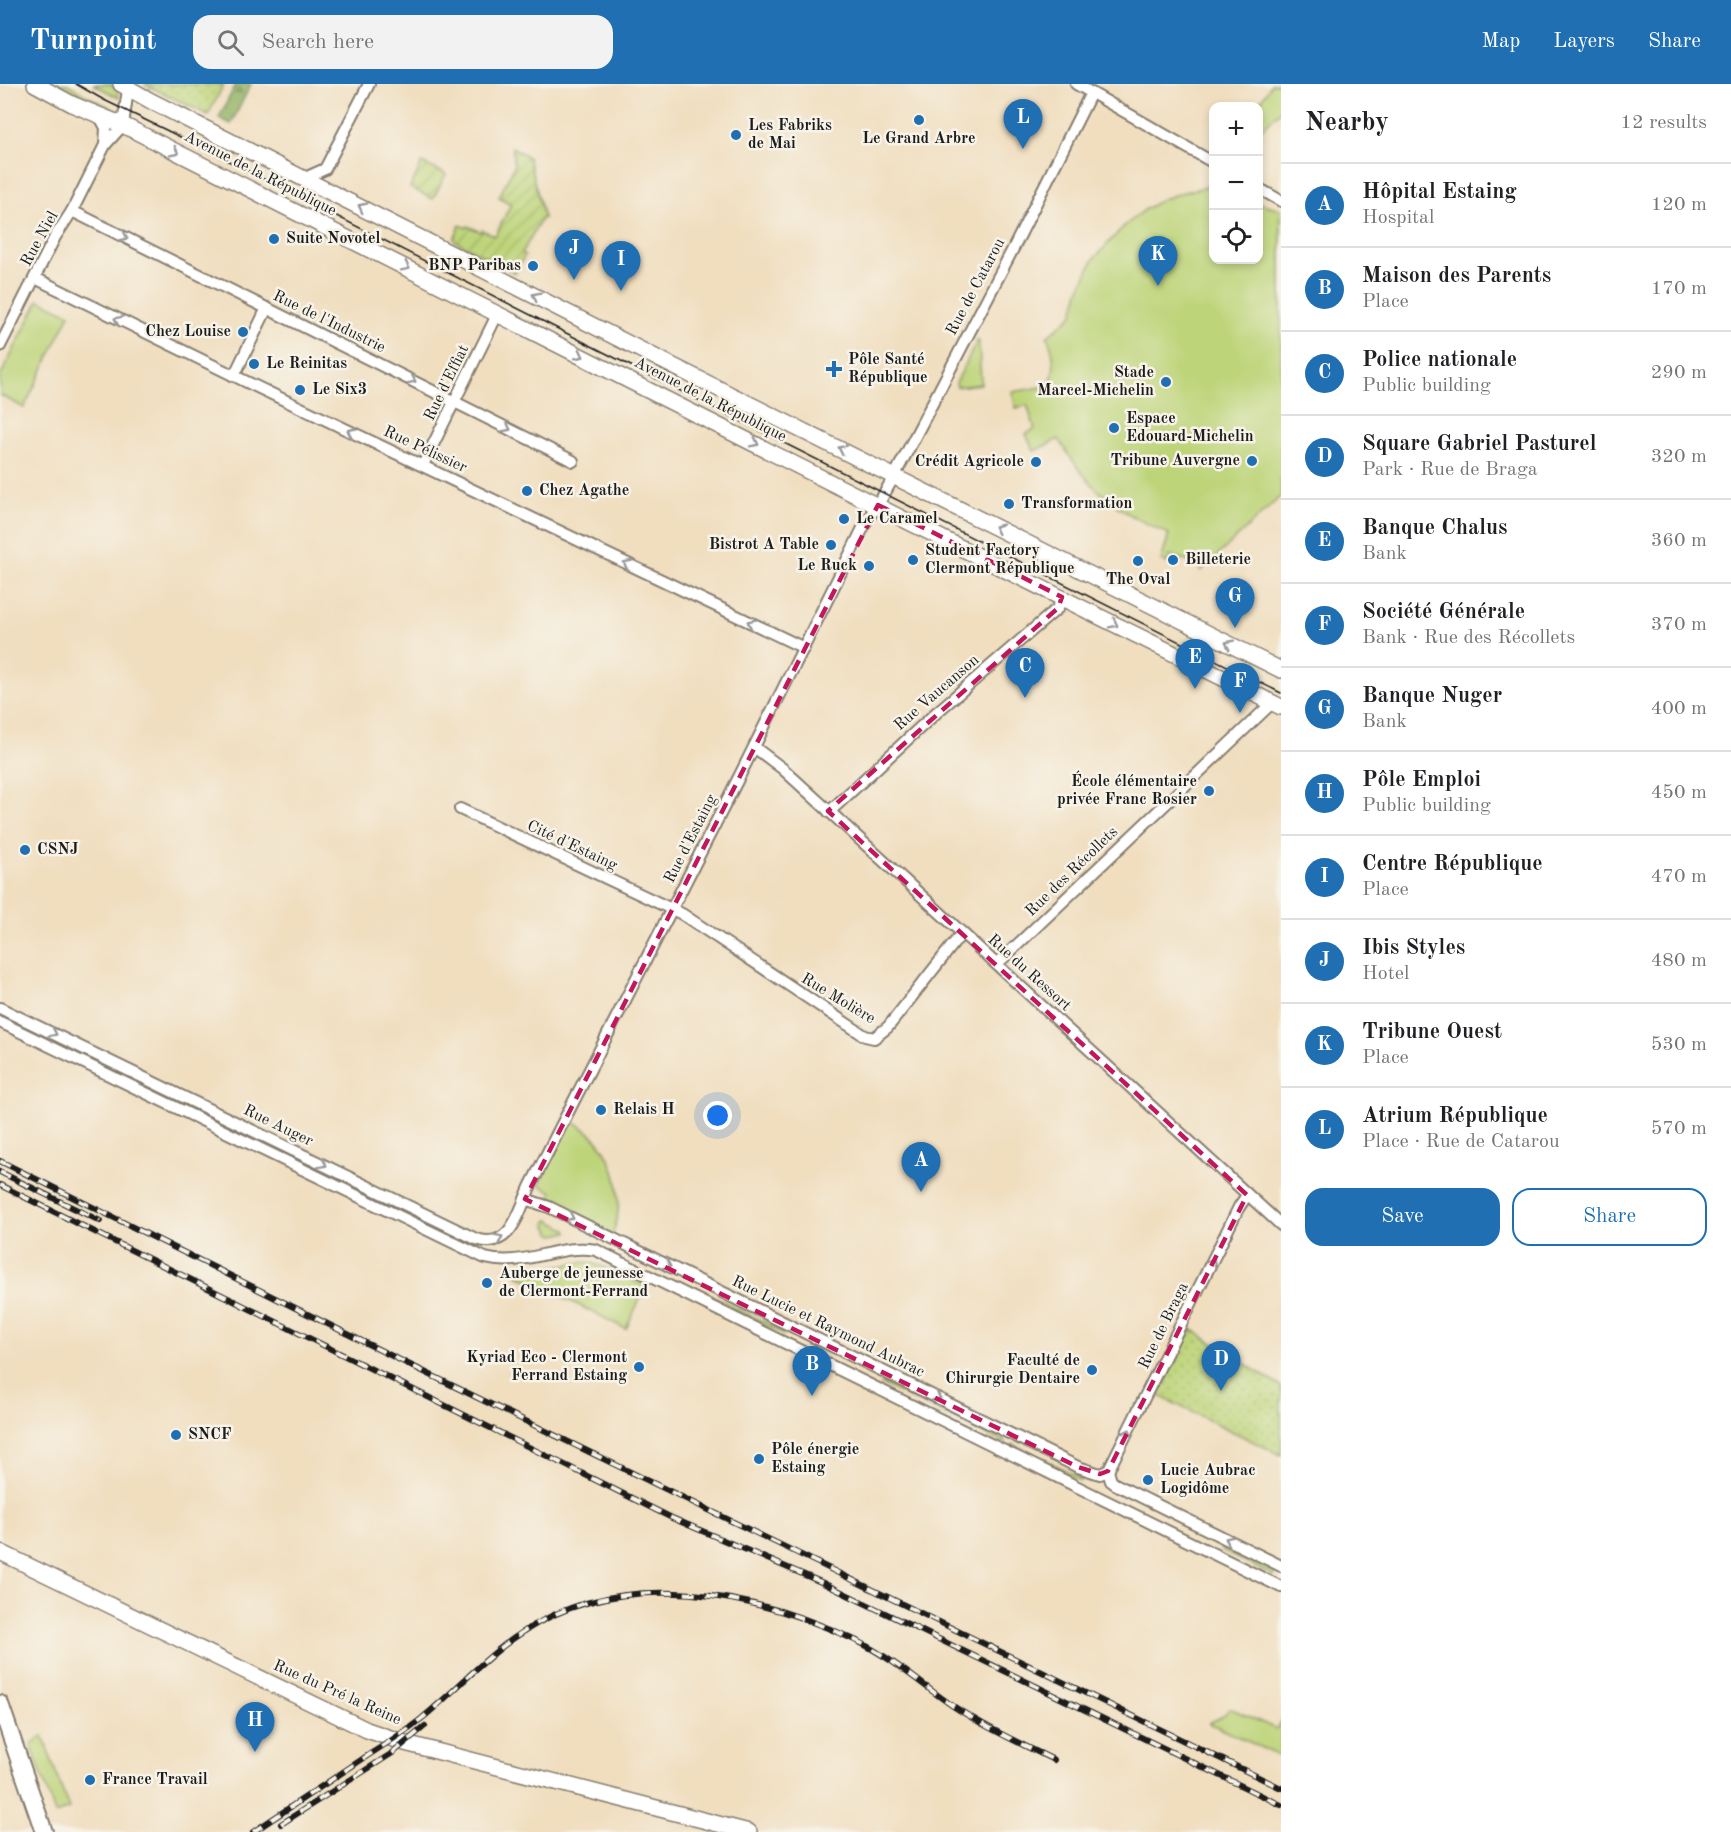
<!DOCTYPE html>
<html lang="en">
<head>
<meta charset="utf-8">
<style>
	body { margin:0; font-family:"Old Standard TT",serif; background:#f2f2f2; color:#202124 }
	.controls { position:absolute; right:18px; top:18px; display:grid; overflow:hidden; border-radius:12px; box-shadow:0 3px 9px #0003 }
	.controls button { width:54px; height:54px; display:grid; place-items:center; padding:0; border:0; border-bottom:2px solid #e0e0e0; background:#fff; color:#202124; font:30px sans-serif }
	.you { position:absolute; left:718px; top:1032px; width:21px; height:21px; margin:-15px; border:4px solid #fff; border-radius:50%; background:#1a73e8; box-shadow:0 0 0 9px #1a73e833 }
	.badge { display:grid; place-items:center; width:39px; height:39px; border-radius:50%; background:#1f6fb2; color:#fff; font-size:20px; font-weight:700 }
	.pin { position:absolute; translate:-50% -50px; filter:drop-shadow(0 2px 3px #0008) }
	.pin::after { content:''; position:absolute; top:32px; width:21px; height:18px; background:inherit; clip-path:polygon(0 0,100% 0,50% 100%) }
	.list { margin:0; padding:0; list-style:none }
	h2 { display:flex; justify-content:space-between; align-items:center; height:78px; margin:0; padding:0 24px; font-size:26px }
	h2 small { font-size:20px; font-weight:400; color:#757577 }
	.list li { display:grid; grid-template-columns:39px 1fr auto; gap:18px; align-items:center; box-sizing:border-box; height:84px; padding:0 24px; border-top:2px solid #e0e0e0 }
	.list b { display:block; font-size:22px; white-space:nowrap }
	.list p { margin:0; font-size:20px; white-space:nowrap; color:#757577 }
	.list em { font-size:20px; font-style:normal; color:#757577 }
	.actions { display:flex; gap:12px; padding:18px 24px }
	.actions a { flex:1; padding:14px 0; border:2px solid #1f6fb2; border-radius:18px; text-align:center; font-size:21px; color:#1f6fb2 }
	.actions .main { background:#1f6fb2; color:#fff }
	.icon { flex:none; width:33px; height:33px; fill:none; stroke:currentColor; stroke-width:2; stroke-linecap:round; stroke-linejoin:round }
	.map { position:relative; flex:none; width:1281px; height:1748px; overflow:hidden }
	header { display:flex; align-items:center; gap:36px; box-sizing:border-box; height:84px; padding:0 30px; background:#1f6fb2; color:#fff }
	header strong { font-size:28px }
	nav { display:flex; gap:33px; margin-inline-start:auto; font-size:21px }
	.search { width:420px; height:54px; background:#f2f2f2; display:flex; align-items:center; gap:15px; box-sizing:border-box; padding:0 21px; border-radius:18px; color:#757577; font-size:22px }
	main { display:flex }
	aside { flex:1; background:#fff }
	.map>svg:first-child { display:block }
</style>
</head>
<body>
<header>
<strong>Turnpoint</strong>
<div class="search"><svg class="icon" aria-label="search" viewBox="0 0 24 24"><circle cx="10" cy="10" r="6"/><path d="M15 15l6 6"/></svg>Search here</div>
<nav><a>Map</a><a>Layers</a><a>Share</a></nav>
</header>
<main>
<div class="map">
<svg width="1281" height="1748" viewBox="0 0 1281 1748">
	<defs>
		<pattern id="forest-firs" width="22" height="20" patternUnits="userSpaceOnUse" patternTransform="scale(1.5)"><rect width="22" height="20" fill="#96b669"/><path d="M5 1l3.5 6h-7zM16 11l3.5 6h-7z" fill="#7a9356"/></pattern>
		<pattern id="park-dots" width="8" height="8" patternUnits="userSpaceOnUse" patternTransform="scale(1.5)"><rect width="8" height="8" fill="#bdd479"/><path d="M2 2h.1M6 6h.1" fill="none" stroke="#a2b568" stroke-width="1.8" stroke-linecap="round"/></pattern>
		<pattern id="garden-furrows" width="10" height="10" patternUnits="userSpaceOnUse" patternTransform="scale(1.5)"><rect width="10" height="10" fill="#bdd479"/><path d="M-1 1l2-2M0 10L10 0M9 11l2-2" fill="none" stroke="#a2b568"/></pattern>
	</defs>
	<rect width="100%" height="100%" fill="#f7f3e8"/>
	<filter id="ink" filterUnits="userSpaceOnUse"><feTurbulence type="fractalNoise" baseFrequency=".0167" numOctaves="2"/><feDisplacementMap in="SourceGraphic" scale="12" xChannelSelector="R" yChannelSelector="G"/><feConvolveMatrix kernelMatrix="1 2 1 2 8 2 1 2 1" color-interpolation-filters="sRGB"/></filter>
	<filter id="wash" filterUnits="userSpaceOnUse"><feTurbulence type="fractalNoise" baseFrequency=".008" numOctaves="4" result="noise"/><feDisplacementMap in="SourceGraphic" scale="24" xChannelSelector="R" yChannelSelector="G"/><feGaussianBlur stdDeviation="1.35" result="paint"/><feColorMatrix in="noise" values="0 0 0 0 0 0 0 0 0 0 0 0 0 0 0 0 0 1.4 0 .05"/><feComposite in="paint" operator="in"/></filter>
	<g filter="url(#wash)">
		<rect width="100%" height="100%" fill="#f0debf"/>
		<g fill="#bdd479" stroke="#6c784a" stroke-width="1.5">
			<path d="M 56,0 L 68,0 L 83,10 L 119,28 L 118,34 Z"/>
			<path d="M 93,0 L 111,0 L 118,8 L 119,14 Z"/>
			<path d="M 1271,0 L 1281,0 L 1281,26 L 1259,48 L 1258,22 L 1253,22 L 1261,17 Z"/>
			<path d="M 1213,101 L 1214,176 L 1258,176 L 1259,119 L 1281,125 L 1281,412 L 1201,487 L 1194,479 L 1169,472 L 1167,479 L 1161,477 L 1169,450 C 1118,429 1087,404 1059,355 L 1034,367 L 1026,350 L 1035,345 L 1027,321 L 1016,324 L 1012,308 L 1048,302 C 1057,289 1054,266 1047,253 L 1073,230 L 1079,207 L 1093,176 L 1123,143 L 1144,126 L 1161,116 L 1180,109 Z"/>
			<path d="M 39,216 L 70,230 L 24,324 L 0,311 L 0,293 Z"/>
			<path d="M 977,257 L 979,257 L 981,300 L 957,303 L 956,299 Z"/>
			<path d="M 571,1037 C 614,1057 628,1109 612,1152 L 552,1121 L 554,1117 L 549,1114 L 552,1109 L 551,1107 L 539,1101 Z"/>
			<path d="M 549,1136 L 566,1145 L 568,1148 L 556,1151 L 552,1150 L 546,1141 L 547,1137 Z"/>
			<path d="M 588,1178 L 607,1184 L 646,1202 L 626,1245 L 516,1190 L 573,1179 Z"/>
			<path d="M 703,1207 L 785,1248 L 784,1251 L 701,1211 Z"/>
			<path d="M 882,1298 L 902,1305 L 1006,1357 L 1005,1360 L 881,1300 Z"/>
			<path d="M 1013,1360 L 1082,1394 L 1080,1397 L 1012,1364 Z"/>
			<path d="M 1223,1463 L 1275,1489 L 1273,1492 L 1221,1467 Z"/>
			<path d="M 1230,1624 L 1276,1645 L 1281,1636 L 1281,1673 L 1209,1639 L 1223,1632 Z"/>
			<path d="M 43,1652 L 69,1725 L 55,1730 L 31,1660 Z"/>
		</g>
		<path fill="url(#forest-firs)" stroke="#596942" stroke-width="1.5" d="M 236,0 L 251,0 L 231,40 L 219,34 Z"/>
		<g fill="url(#park-dots)" stroke="#6c784a" stroke-width="1.5">
			<path d="M 144,0 L 224,0 L 208,31 Z"/>
			<path d="M 1191,1245 L 1281,1303 L 1281,1371 L 1159,1312 Z"/>
		</g>
		<g fill="url(#garden-furrows)" stroke="#6c784a" stroke-width="1.5">
			<path d="M 512,63 L 528,73 L 544,134 L 541,135 L 522,169 L 525,171 L 515,189 L 455,157 L 454,155 L 460,141 L 467,144 L 468,142 L 481,148 L 482,146 L 495,152 L 511,120 L 499,113 L 514,82 Z"/>
			<path d="M 422,79 L 446,90 L 433,115 L 410,104 Z"/>
		</g>
	</g>
	<g filter="url(#ink)">
		<g fill="none" stroke-linecap="round" stroke-linejoin="round">
			<defs>
				<g id="minor">
					<path d="M 1076,0 L 1214,79"/>
					<path d="M 99,31 L 106,44 L 105,61"/>
					<path d="M 305,94 L 325,85 L 369,0"/>
					<path d="M 1258,104 L 1281,117"/>
					<path d="M 72,127 L 573,377"/>
					<path d="M 35,194 L 255,302 L 804,564"/>
					<path d="M 0,262 L 55,153 L 72,127 L 105,61 L 123,41 L 128,5"/>
					<path d="M 234,292 L 267,224"/>
					<path d="M 423,381 L 498,229"/>
					<path d="M 754,663 L 783,685 L 1281,1141"/>
					<path d="M 460,725 L 682,830 L 865,952 L 874,954 L 888,943 L 962,849"/>
					<path d="M 829,728 L 937,628 L 1058,524 L 1062,513"/>
					<path d="M 997,880 L 1272,619"/>
					<path d="M 0,924 L 476,1155 C 512,1167 519,1126 531,1101 L 740,691 L 868,434 L 878,421 L 897,387 L 1014,163 L 1091,9"/>
					<path d="M 0,938 L 485,1174 C 526,1184 558,1159 596,1166 L 1281,1503"/>
					<path d="M 525,1115 L 549,1123 L 1078,1383 L 1100,1390 L 1108,1387"/>
					<path d="M 1108,1387 L 1239,1123 L 1247,1111"/>
					<path d="M 1108,1387 L 1111,1397 L 1115,1400 L 1281,1482"/>
				</g>
				<g id="secondary">
					<path d="M 35,0 L 74,21 L 123,41 L 901,434 L 1281,623"/>
					<path d="M 121,0 L 151,17 L 637,264 L 1281,586"/>
					<path d="M 0,1468 L 367,1646 L 405,1659 L 749,1748"/>
				</g>
				<path id="primary" d="M 0,1620 L 44,1748"/>
			</defs>
			<use href="#minor" stroke="#867d6e" stroke-width="14"/>
			<use href="#secondary" stroke="#867d6e" stroke-width="18"/>
			<use href="#primary" stroke="#867d6e" stroke-width="20"/>
			<use href="#minor" stroke="#fff" stroke-width="10"/>
			<use href="#secondary" stroke="#fff" stroke-width="15"/>
			<use href="#primary" stroke="#fff" stroke-width="16"/>
			<path stroke="#1c1c1c" stroke-width="1.5" d="M 76,0 L 104,16 L 199,62 L 629,281 L 1281,609"/>
			<defs>
				<g id="rail">
					<path d="M 0,1077 L 406,1279 L 1281,1704"/>
					<path d="M 0,1088 L 100,1137"/>
					<path d="M 0,1101 L 672,1434 L 821,1498 L 1281,1721"/>
					<path d="M 281,1740 L 394,1668 L 425,1642"/>
					<path d="M 253,1748 C 289,1724 325,1700 361,1676 C 381,1663 402,1650 421,1635 C 456,1607 485,1572 523,1548 C 622,1482 757,1509 857,1557 C 892,1574 921,1600 953,1622 C 985,1643 1019,1659 1054,1676"/>
				</g>
			</defs>
			<use href="#rail" stroke="#1c1c1c" stroke-width="6"/>
			<use href="#rail" stroke="#f7f3e8" stroke-width="4" stroke-dasharray="11" stroke-linecap="butt"/>
		</g>
		<defs><path id="oneway-chevron" d="M-2-3.5L2.5 0L-2 3.5" fill="none" stroke-width="1.6" stroke-linecap="round" stroke-linejoin="round" transform="scale(1.5)"/></defs>
		<g stroke="#999">
			<use href="#oneway-chevron" transform="translate(175 68) rotate(27)"/>
			<use href="#oneway-chevron" transform="translate(362 123) rotate(-153)"/>
			<use href="#oneway-chevron" transform="translate(124 153) rotate(26)"/>
			<use href="#oneway-chevron" transform="translate(406 183) rotate(26)"/>
			<use href="#oneway-chevron" transform="translate(536 212) rotate(-153)"/>
			<use href="#oneway-chevron" transform="translate(118 236) rotate(-154)"/>
			<use href="#oneway-chevron" transform="translate(580 271) rotate(27)"/>
			<use href="#oneway-chevron" transform="translate(412 296) rotate(26)"/>
			<use href="#oneway-chevron" transform="translate(507 344) rotate(27)"/>
			<use href="#oneway-chevron" transform="translate(351 348) rotate(-155)"/>
			<use href="#oneway-chevron" transform="translate(755 359) rotate(27)"/>
			<use href="#oneway-chevron" transform="translate(842 365) rotate(-154)"/>
			<use href="#oneway-chevron" transform="translate(998 444) rotate(-154)"/>
			<use href="#oneway-chevron" transform="translate(627 480) rotate(-154)"/>
			<use href="#oneway-chevron" transform="translate(751 539) rotate(-154)"/>
			<use href="#oneway-chevron" transform="translate(1114 540) rotate(27)"/>
			<use href="#oneway-chevron" transform="translate(1229 560) rotate(-154)"/>
			<use href="#oneway-chevron" transform="translate(53 949) rotate(26)"/>
			<use href="#oneway-chevron" transform="translate(323 1080) rotate(26)"/>
			<use href="#oneway-chevron" transform="translate(570 1133) rotate(27)"/>
			<use href="#oneway-chevron" transform="translate(499 1154) rotate(-26)"/>
			<use href="#oneway-chevron" transform="translate(1212 1178) rotate(-64)"/>
			<use href="#oneway-chevron" transform="translate(667 1181) rotate(26)"/>
			<use href="#oneway-chevron" transform="translate(937 1313) rotate(26)"/>
			<use href="#oneway-chevron" transform="translate(1128 1349) rotate(-63)"/>
			<use href="#oneway-chevron" transform="translate(1229 1456) rotate(-154)"/>
		</g>
	</g>
	<path fill="none" stroke="#c2185b" stroke-width="4.5" stroke-dasharray="12 8" stroke-linejoin="round" d="M 878,421 L 1062,513 L 1058,524 L 828,727 L 1247,1111 L 1108,1387 L 1100,1390 L 1078,1383 L 525,1115 Z"/>
	<g fill="#1f6fb2" stroke="#f7f3e8" stroke-width="2">
		<circle cx="919" cy="36" r="6"/>
		<circle cx="736" cy="51" r="6"/>
		<circle cx="274" cy="155" r="6"/>
		<circle cx="533" cy="182" r="6"/>
		<circle cx="243" cy="248" r="6"/>
		<circle cx="254" cy="280" r="6"/>
		<path d="M831 276h6v6h6v6h-6v6h-6v-6h-6v-6h6z"/>
		<circle cx="1166" cy="298" r="6"/>
		<circle cx="300" cy="306" r="6"/>
		<circle cx="1114" cy="344" r="6"/>
		<circle cx="1252" cy="377" r="6"/>
		<circle cx="1036" cy="378" r="6"/>
		<circle cx="527" cy="407" r="6"/>
		<circle cx="1009" cy="420" r="6"/>
		<circle cx="844" cy="435" r="6"/>
		<circle cx="831" cy="461" r="6"/>
		<circle cx="913" cy="476" r="6"/>
		<circle cx="1173" cy="476" r="6"/>
		<circle cx="1138" cy="477" r="6"/>
		<circle cx="869" cy="482" r="6"/>
		<circle cx="1209" cy="707" r="6"/>
		<circle cx="25" cy="766" r="6"/>
		<circle cx="601" cy="1026" r="6"/>
		<circle cx="487" cy="1199" r="6"/>
		<circle cx="639" cy="1283" r="6"/>
		<circle cx="1092" cy="1286" r="6"/>
		<circle cx="176" cy="1351" r="6"/>
		<circle cx="759" cy="1375" r="6"/>
		<circle cx="1148" cy="1396" r="6"/>
		<circle cx="90" cy="1696" r="6"/>
	</g>
	<g text-anchor="middle" dominant-baseline="central" stroke-width="5" stroke-linejoin="round" paint-order="stroke">
		<g font-size="16" font-weight="bold" fill="#1c1c1c" stroke="#f7f3e8" text-anchor="start">
			<text x="748" y="42">Les Fabriks<tspan x="748" dy="18">de Mai</tspan></text>
			<text x="919" y="55" text-anchor="middle">Le Grand Arbre</text>
			<text x="286" y="155">Suite Novotel</text>
			<text x="521" y="182" text-anchor="end">BNP Paribas</text>
			<text x="231" y="248" text-anchor="end">Chez Louise</text>
			<text x="848" y="276">Pôle Santé<tspan x="848" dy="18">République</tspan></text>
			<text x="266" y="280">Le Reinitas</text>
			<text x="1154" y="289" text-anchor="end">Stade<tspan x="1154" dy="18">Marcel-Michelin</tspan></text>
			<text x="312" y="306">Le Six3</text>
			<text x="1126" y="335">Espace<tspan x="1126" dy="18">Edouard-Michelin</tspan></text>
			<text x="1240" y="377" text-anchor="end">Tribune Auvergne</text>
			<text x="1024" y="378" text-anchor="end">Crédit Agricole</text>
			<text x="539" y="407">Chez Agathe</text>
			<text x="1021" y="420">Transformation</text>
			<text x="856" y="435">Le Caramel</text>
			<text x="819" y="461" text-anchor="end">Bistrot A Table</text>
			<text x="925" y="467">Student Factory<tspan x="925" dy="18">Clermont République</tspan></text>
			<text x="1185" y="476">Billeterie</text>
			<text x="857" y="482" text-anchor="end">Le Ruck</text>
			<text x="1138" y="496" text-anchor="middle">The Oval</text>
			<text x="1197" y="698" text-anchor="end">École élémentaire<tspan x="1197" dy="18">privée Franc Rosier</tspan></text>
			<text x="37" y="766">CSNJ</text>
			<text x="613" y="1026">Relais H</text>
			<text x="499" y="1190">Auberge de jeunesse<tspan x="499" dy="18">de Clermont-Ferrand</tspan></text>
			<text x="627" y="1274" text-anchor="end">Kyriad Eco - Clermont<tspan x="627" dy="18">Ferrand Estaing</tspan></text>
			<text x="1080" y="1277" text-anchor="end">Faculté de<tspan x="1080" dy="18">Chirurgie Dentaire</tspan></text>
			<text x="188" y="1351">SNCF</text>
			<text x="771" y="1366">Pôle énergie<tspan x="771" dy="18">Estaing</tspan></text>
			<text x="1160" y="1387">Lucie Aubrac<tspan x="1160" dy="18">Logidôme</tspan></text>
			<text x="102" y="1696">France Travail</text>
		</g>
		<g font-size="16" fill="#1c1c1c" stroke="#f7f3e8">
			<text transform="translate(260 90) rotate(27)">Avenue de la République</text>
			<text transform="translate(40 155) rotate(-61)">Rue Niel</text>
			<text transform="translate(976 203) rotate(-62)">Rue de Catarou</text>
			<text transform="translate(329 238) rotate(26)">Rue de l'Industrie</text>
			<text transform="translate(447 299) rotate(-64)">Rue d'Effiat</text>
			<text transform="translate(710 316) rotate(27)">Avenue de la République</text>
			<text transform="translate(425 366) rotate(25)">Rue Pélissier</text>
			<text transform="translate(937 609) rotate(-41)">Rue Vaucanson</text>
			<text transform="translate(691 755) rotate(-63)">Rue d'Estaing</text>
			<text transform="translate(572 762) rotate(25)">Cité d'Estaing</text>
			<text transform="translate(1072 788) rotate(-44)">Rue des Récollets</text>
			<text transform="translate(1029 889) rotate(42)">Rue du Ressort</text>
			<text transform="translate(838 915) rotate(31)">Rue Molière</text>
			<text transform="translate(278 1042) rotate(26)">Rue Auger</text>
			<text transform="translate(1164 1242) rotate(-64)">Rue de Braga</text>
			<text transform="translate(828 1243) rotate(26)">Rue Lucie et Raymond Aubrac</text>
			<text transform="translate(337 1609) rotate(24)">Rue du Pré la Reine</text>
		</g>
	</g>
</svg>
<div class="controls">
<button>+</button>
<button>−</button>
<button><svg class="icon" aria-label="locate" viewBox="0 0 24 24"><circle cx="12" cy="12" r="6"/><path d="M12 2v4M12 18v4M2 12h4M18 12h4"/></svg></button>
</div>
<div class="you"></div>
<div class="pin badge" style="left:921px;top:1108px">A</div>
<div class="pin badge" style="left:812px;top:1312px">B</div>
<div class="pin badge" style="left:1025px;top:614px">C</div>
<div class="pin badge" style="left:1221px;top:1307px">D</div>
<div class="pin badge" style="left:1195px;top:605px">E</div>
<div class="pin badge" style="left:1240px;top:629px">F</div>
<div class="pin badge" style="left:1235px;top:544px">G</div>
<div class="pin badge" style="left:255px;top:1668px">H</div>
<div class="pin badge" style="left:621px;top:207px">I</div>
<div class="pin badge" style="left:574px;top:196px">J</div>
<div class="pin badge" style="left:1158px;top:202px">K</div>
<div class="pin badge" style="left:1023px;top:65px">L</div>
</div>
<aside>
<h2>Nearby<small>12 results</small></h2>
<ul class="list">
<li><span class="badge">A</span><div><b>Hôpital Estaing</b><p>Hospital</p></div><em>120 m</em></li>
<li><span class="badge">B</span><div><b>Maison des Parents</b><p>Place</p></div><em>170 m</em></li>
<li><span class="badge">C</span><div><b>Police nationale</b><p>Public building</p></div><em>290 m</em></li>
<li><span class="badge">D</span><div><b>Square Gabriel Pasturel</b><p>Park · Rue de Braga</p></div><em>320 m</em></li>
<li><span class="badge">E</span><div><b>Banque Chalus</b><p>Bank</p></div><em>360 m</em></li>
<li><span class="badge">F</span><div><b>Société Générale</b><p>Bank · Rue des Récollets</p></div><em>370 m</em></li>
<li><span class="badge">G</span><div><b>Banque Nuger</b><p>Bank</p></div><em>400 m</em></li>
<li><span class="badge">H</span><div><b>Pôle Emploi</b><p>Public building</p></div><em>450 m</em></li>
<li><span class="badge">I</span><div><b>Centre République</b><p>Place</p></div><em>470 m</em></li>
<li><span class="badge">J</span><div><b>Ibis Styles</b><p>Hotel</p></div><em>480 m</em></li>
<li><span class="badge">K</span><div><b>Tribune Ouest</b><p>Place</p></div><em>530 m</em></li>
<li><span class="badge">L</span><div><b>Atrium République</b><p>Place · Rue de Catarou</p></div><em>570 m</em></li>
</ul>
<div class="actions"><a class="main">Save</a><a>Share</a></div>
</aside>
</main>
</body>
</html>
